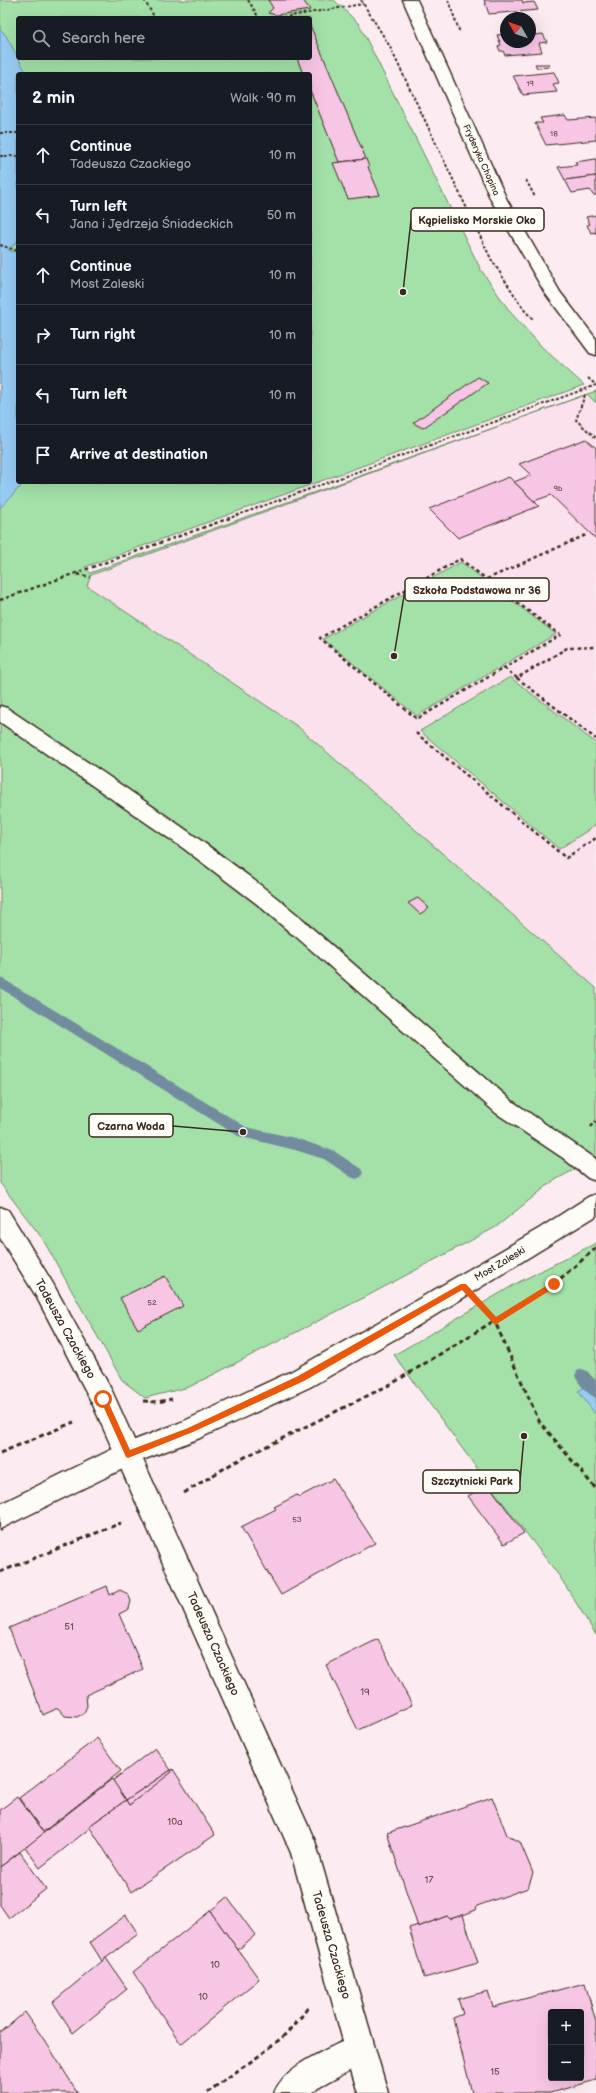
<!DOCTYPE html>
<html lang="en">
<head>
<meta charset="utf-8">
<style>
	body { margin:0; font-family:"Balsamiq Sans",sans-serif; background:#242831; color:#f1f3f6 }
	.controls { position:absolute; right:12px; bottom:12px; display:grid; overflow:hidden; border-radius:4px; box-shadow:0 4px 16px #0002 }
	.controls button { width:36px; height:36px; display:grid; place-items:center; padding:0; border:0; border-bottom:1px solid #363941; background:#171b24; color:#f1f3f6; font:20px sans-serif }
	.compass { position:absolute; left:500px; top:12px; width:36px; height:36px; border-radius:50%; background:#171b24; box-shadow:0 4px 16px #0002; rotate:310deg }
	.stop { position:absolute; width:12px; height:12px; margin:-9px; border:3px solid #ea580c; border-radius:50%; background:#fff }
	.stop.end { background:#ea580c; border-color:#fff; box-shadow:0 1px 4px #0008 }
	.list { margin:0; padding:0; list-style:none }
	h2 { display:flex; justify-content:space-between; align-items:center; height:52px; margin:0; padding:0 16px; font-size:17px }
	h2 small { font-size:13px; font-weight:400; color:#9ea1a6 }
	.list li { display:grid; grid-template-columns:26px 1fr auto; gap:12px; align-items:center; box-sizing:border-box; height:60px; padding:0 16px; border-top:1px solid #363941 }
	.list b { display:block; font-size:15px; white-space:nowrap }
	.list p { margin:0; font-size:13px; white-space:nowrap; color:#9ea1a6 }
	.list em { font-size:13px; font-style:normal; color:#9ea1a6 }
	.icon { flex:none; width:22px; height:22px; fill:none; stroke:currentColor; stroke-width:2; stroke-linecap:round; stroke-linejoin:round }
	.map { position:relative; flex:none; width:596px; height:2093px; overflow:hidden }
	.search { position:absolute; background:#171b24; box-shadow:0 4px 16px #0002; left:16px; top:16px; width:296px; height:44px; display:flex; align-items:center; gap:10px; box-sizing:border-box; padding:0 14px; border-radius:4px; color:#9ea1a6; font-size:15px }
	.panel { position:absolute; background:#171b24; box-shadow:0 4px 16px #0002; left:16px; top:72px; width:296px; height:412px; border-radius:4px }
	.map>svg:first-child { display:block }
</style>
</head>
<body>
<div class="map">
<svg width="596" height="2093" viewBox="0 0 596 2093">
	<rect width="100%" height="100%" fill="#fcecf2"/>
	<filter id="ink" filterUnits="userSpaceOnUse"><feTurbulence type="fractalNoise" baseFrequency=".025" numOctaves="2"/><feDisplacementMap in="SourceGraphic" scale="8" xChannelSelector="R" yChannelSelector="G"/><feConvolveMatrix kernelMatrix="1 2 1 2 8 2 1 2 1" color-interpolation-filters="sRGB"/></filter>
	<g filter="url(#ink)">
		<path fill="#fbe1ee" d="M 588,394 L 596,403 L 596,988 L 297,726 L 87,586 L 91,575 Z"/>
		<g fill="#a3e1a8" stroke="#6f8663" fill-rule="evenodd">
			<path d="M 0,0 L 334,0 L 359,24 L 481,270 L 511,313 L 543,348 L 584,385 L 85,567 L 90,573 L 596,391 L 596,403 L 587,394 L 91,575 L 87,586 L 297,726 L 596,988 L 596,1158 L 553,1181 L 496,1227 L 371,1294 L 189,1387 L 145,1398 L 122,1380 L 42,1238 L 0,1183 ZM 18,18 L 310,18 L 310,58 L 18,58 ZM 18,74 L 310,74 L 310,482 L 18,482 Z"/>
			<path d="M 461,562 L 556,634 L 417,716 L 323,639 Z"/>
			<path d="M 510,677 L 596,743 L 596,825 L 559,849 L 420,731 Z"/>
			<path d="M 596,1243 L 596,1635 L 560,1577 L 489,1485 L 394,1355 L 519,1282 Z"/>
		</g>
		<g fill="#96cbf4" stroke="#728b9e">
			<path d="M 0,29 L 5,34 L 27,74 L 18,74 L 18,241 L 8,250 L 18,253 L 18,482 L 25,482 L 0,508 Z"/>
			<path d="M 596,1381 L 596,1415 L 578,1391 Z"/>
		</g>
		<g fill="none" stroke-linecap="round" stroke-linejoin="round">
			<g fill="#728b9e" fill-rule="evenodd">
				<path d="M 0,977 L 246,1127 L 295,1138 L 334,1151 L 361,1169 L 363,1173 L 361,1177 L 356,1179 L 351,1177 L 324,1159 L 295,1150 L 238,1136 L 0,988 Z"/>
				<path d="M 582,1369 L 587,1371 L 596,1381 L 596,1398 C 587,1394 579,1384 575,1376 L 577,1371 Z"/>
			</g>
		</g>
		<g fill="#f8c6e5" stroke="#3b2a1e" fill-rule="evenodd">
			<path d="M 268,0 L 303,0 L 310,10 L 276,15 L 268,13 L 273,8 Z"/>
			<path d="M 484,0 L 522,0 L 523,3 L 534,2 L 538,10 L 489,14 Z"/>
			<path d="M 310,25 L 366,159 L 339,162 L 310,90 L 310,74 L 303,74 L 297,58 L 310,58 Z"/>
			<path d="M 530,32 L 534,32 L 535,35 L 543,34 L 547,42 L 539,43 L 542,52 L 505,55 L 503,51 L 500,51 L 498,46 L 501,45 L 497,35 L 506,34 L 506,42 L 530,42 Z"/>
			<path d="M 535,64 L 548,64 L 549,67 L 537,68 Z"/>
			<path d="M 554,72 L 559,83 L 553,84 L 557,92 L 523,95 L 513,76 Z"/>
			<path d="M 565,115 L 568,120 L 596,118 L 596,140 L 546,145 L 535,123 L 543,123 L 540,118 Z"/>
			<path d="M 366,159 L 369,167 L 368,167 L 380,195 L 348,199 L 333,163 Z"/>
			<path d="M 596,159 L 596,176 L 565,180 L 558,167 L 577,165 L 575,162 Z"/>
			<path d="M 596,176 L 596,195 L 593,195 L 590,190 L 572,193 L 565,180 Z"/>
			<path d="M 596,215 L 596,234 L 595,232 L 591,233 L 587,225 L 590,224 L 586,217 Z"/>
			<path d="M 478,377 L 488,383 L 423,428 L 413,423 Z"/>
			<path d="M 586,439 L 596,448 L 596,539 L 551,495 L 534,501 L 514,482 L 531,475 L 519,464 Z"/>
			<path d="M 509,477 L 539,506 L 458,538 L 429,509 Z"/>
			<path d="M 418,898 L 429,908 L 420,914 L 408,903 Z"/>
			<path d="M 165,1276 L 183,1306 L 138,1329 L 120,1298 Z"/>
			<path d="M 333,1479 L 375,1543 L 281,1595 L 241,1527 L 276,1509 L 274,1507 L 297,1495 L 299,1497 Z"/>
			<path d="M 488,1484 L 524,1533 L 504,1544 L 468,1496 Z"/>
			<path d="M 107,1586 L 110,1595 L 120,1590 L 128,1594 L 131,1601 L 129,1609 L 119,1614 L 143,1669 L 86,1695 L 87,1706 L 84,1713 L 77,1717 L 65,1716 L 58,1708 L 43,1715 L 9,1628 Z"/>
			<path d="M 378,1639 L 412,1705 L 358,1730 L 326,1665 Z"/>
			<path d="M 97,1738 L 121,1771 L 43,1832 L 19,1798 Z"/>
			<path d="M 155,1748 L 171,1770 L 126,1800 L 112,1781 Z"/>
			<path d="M 173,1769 L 215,1835 L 131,1892 L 89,1826 L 126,1800 L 129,1805 Z"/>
			<path d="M 171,1770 L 172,1772 L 129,1805 L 126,1800 Z"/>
			<path d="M 112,1779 L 126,1800 L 89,1826 L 90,1828 L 40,1868 L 25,1847 Z"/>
			<path d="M 17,1797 L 44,1833 L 0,1867 L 0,1810 Z"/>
			<path d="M 492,1797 L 507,1835 L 520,1842 L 533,1873 L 528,1888 L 477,1906 L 476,1910 L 463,1915 L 450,1919 L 447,1916 L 418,1927 L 387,1833 Z"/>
			<path d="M 20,1852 L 46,1889 L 9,1918 L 0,1905 L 0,1867 Z"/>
			<path d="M 227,1897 L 255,1935 L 238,1950 L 210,1911 Z"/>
			<path d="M 210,1911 L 259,1979 L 181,2044 L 133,1972 Z"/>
			<path d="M 126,1915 L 138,1934 L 102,1961 L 90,1942 Z"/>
			<path d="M 463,1915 L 478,1963 L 424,1978 L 409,1928 L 418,1925 L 418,1927 L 447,1916 L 450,1919 Z"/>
			<path d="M 106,1958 L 127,1989 L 73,2033 L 53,2002 Z"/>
			<path d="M 585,1983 L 596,2022 L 596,2080 L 550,2093 L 472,2093 L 453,2018 L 463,2014 L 458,1999 L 488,1991 L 493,2007 ZM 551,2012 L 581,2012 L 581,2078 L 551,2078 Z"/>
			<path d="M 25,2012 L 49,2047 L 78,2093 L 0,2093 L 0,2033 Z"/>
		</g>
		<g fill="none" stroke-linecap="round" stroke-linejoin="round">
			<defs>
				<path id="service" d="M 299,920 L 306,923 L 512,1101 L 596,1159 L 596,1181 L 588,1178 L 563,1158 L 496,1113 L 292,933 L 289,928 L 292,923 Z"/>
				<path id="pedestrian" d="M 0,706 L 7,708 C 109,777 212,843 306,922 L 310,928 L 306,934 L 299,936 L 292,934 L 257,904 L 183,848 L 0,722 Z"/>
				<g id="minor">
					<path d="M 403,0 L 417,0 L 507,200 L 560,292 L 596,339 L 596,355 L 590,353 L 545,293 L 491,200 Z"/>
					<path d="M 0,1207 L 8,1210 L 52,1282 L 112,1391 L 315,1841 L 388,2093 L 358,2093 L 351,2070 L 318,2088 L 312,2093 L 274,2093 C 285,2066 319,2054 343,2041 L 291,1853 L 93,1405 L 36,1296 L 0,1238 Z"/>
				</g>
				<path id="tertiary" d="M 596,1194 L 596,1216 L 411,1330 L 310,1387 L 200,1438 L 137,1462 L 0,1529 L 0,1504 L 119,1446 L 182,1422 L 292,1371 L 393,1314 L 540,1228 L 588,1197 Z"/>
			</defs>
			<use href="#service" stroke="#3b2a1e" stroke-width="3"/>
			<use href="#pedestrian" stroke="#3b2a1e" stroke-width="3"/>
			<use href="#minor" stroke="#3b2a1e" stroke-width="3"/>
			<use href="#tertiary" stroke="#3b2a1e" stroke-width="3"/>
			<g stroke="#3b2a1e" stroke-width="2" stroke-dasharray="3 2" stroke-linecap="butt">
				<path d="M 144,0 L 155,18"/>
				<path d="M 248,0 L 259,18"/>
				<path d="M 361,0 L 389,45 L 491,259 L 525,311 L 533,319"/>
				<path d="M 448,0 L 460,33"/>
				<path d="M 278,18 L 363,4"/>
				<path d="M 0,133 L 18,133"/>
				<path d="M 0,156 L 18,156"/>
				<path d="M 526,180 L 535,197"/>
				<path d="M 0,245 L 18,251"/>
				<path d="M 588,378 L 596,385"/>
				<path d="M 585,395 L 576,420 L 596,438"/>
				<path d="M 227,519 L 596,385"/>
			</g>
			<g stroke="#3b2a1e" stroke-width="2.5" stroke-dasharray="3.5 3" stroke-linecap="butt">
				<path d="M 460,559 L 560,635 L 417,719 L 320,638 Z"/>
				<path d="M 77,574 L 90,577"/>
				<path d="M 487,579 L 586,535"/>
				<path d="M 0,600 L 230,518"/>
				<path d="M 504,668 L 517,678 L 567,648 L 596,647"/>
				<path d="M 517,678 L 596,739"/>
				<path d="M 416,733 L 566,858 L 596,838"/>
				<path d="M 591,1127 L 596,1121"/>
			</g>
			<g stroke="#3b2a1e" stroke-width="3" stroke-dasharray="5 3.5" stroke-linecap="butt">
				<path d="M 486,1312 L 495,1322 L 539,1421 L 596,1489"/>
				<path d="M 143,1401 L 158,1402 L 172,1399"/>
				<path d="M 0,1453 L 74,1422"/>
				<path d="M 184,1493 L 233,1463 L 393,1383 L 554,1284 L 596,1248"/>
				<path d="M 0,1572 L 121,1523"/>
				<path d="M 207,2093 C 242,2065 283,2046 308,2007"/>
			</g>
			<use href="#service" fill="#fdfcf7" fill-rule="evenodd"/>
			<use href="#pedestrian" fill="#fdfcf7" fill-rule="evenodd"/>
			<use href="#minor" fill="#fdfcf7" fill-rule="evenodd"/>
			<use href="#tertiary" fill="#fdfcf7" fill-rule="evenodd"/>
		</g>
	</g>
	<path fill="#ea580c" d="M 554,1281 L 558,1284 L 557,1286 L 495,1325 L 462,1290 L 304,1381 L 193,1432 L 128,1458 L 126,1457 L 100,1399 L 101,1397 L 106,1397 L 130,1450 L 188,1428 L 298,1376 L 461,1284 L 466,1284 L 496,1317 Z"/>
	<g text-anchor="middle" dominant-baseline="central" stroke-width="4" stroke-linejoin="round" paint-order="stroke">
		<g font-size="8" fill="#6a5150">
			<text x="530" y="83">19</text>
			<text x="554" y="133">18</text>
			<text x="558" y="488">9b</text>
			<text x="152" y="1302">52</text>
			<text x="297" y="1519">53</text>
		</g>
		<g font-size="9" fill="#3b2a1e" stroke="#fdfcf7">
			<text transform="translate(481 160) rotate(66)">Fryderyka Chopina</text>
		</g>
		<g font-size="10" fill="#3b2a1e" stroke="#fdfcf7">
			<text transform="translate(500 1264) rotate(-31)">Most Zaleski</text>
		</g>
		<g font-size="10" fill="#6a5150">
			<text x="69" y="1627">51</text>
			<text x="365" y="1692">19</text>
			<text x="175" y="1822">10a</text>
			<text x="429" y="1880">17</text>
			<text x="215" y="1965">10</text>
			<text x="203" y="1997">10</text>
			<text x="495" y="2072">15</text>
		</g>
		<g font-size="12" fill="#3b2a1e" stroke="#fdfcf7">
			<text transform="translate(65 1329) rotate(61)">Tadeusza Czackiego</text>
			<text transform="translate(213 1644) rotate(66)">Tadeusza Czackiego</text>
			<text transform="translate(331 1945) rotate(74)">Tadeusza Czackiego</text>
		</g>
	</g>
	<path fill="none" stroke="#3b2a1e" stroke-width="1.5" d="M403 292L411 220M394 656L405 590M243 1132L173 1126M524 1436L520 1481"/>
	<g fill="#3b2a1e" stroke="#fdfcf7" stroke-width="1.5">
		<circle cx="403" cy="292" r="4"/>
		<circle cx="394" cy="656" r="4"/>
		<circle cx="243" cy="1132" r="4"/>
		<circle cx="524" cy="1436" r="4"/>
	</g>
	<g fill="#fdfcf7" stroke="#3b2a1e" stroke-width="1.5">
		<rect x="411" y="208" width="133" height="23" rx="4"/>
		<rect x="405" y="578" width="144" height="23" rx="4"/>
		<rect x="89" y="1114" width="84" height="23" rx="4"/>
		<rect x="423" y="1470" width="97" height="23" rx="4"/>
	</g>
	<g font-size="11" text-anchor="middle" font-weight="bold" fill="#3b2a1e">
		<text x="477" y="224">Kąpielisko Morskie Oko</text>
		<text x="477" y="594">Szkoła Podstawowa nr 36</text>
		<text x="131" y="1130">Czarna Woda</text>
		<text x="472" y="1485">Szczytnicki Park</text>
	</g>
</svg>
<div class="controls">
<button>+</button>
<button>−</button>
</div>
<svg class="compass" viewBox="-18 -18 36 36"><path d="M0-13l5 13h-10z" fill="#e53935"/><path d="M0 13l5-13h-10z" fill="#9ea1a6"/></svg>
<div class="stop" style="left:103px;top:1399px"></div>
<div class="stop end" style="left:554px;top:1284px"></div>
<div class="search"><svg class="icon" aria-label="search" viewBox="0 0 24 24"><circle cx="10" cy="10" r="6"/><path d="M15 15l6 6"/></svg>Search here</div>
<section class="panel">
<h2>2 min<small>Walk · 90 m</small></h2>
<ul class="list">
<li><svg class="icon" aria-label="ahead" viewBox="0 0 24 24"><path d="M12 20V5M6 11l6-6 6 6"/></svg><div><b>Continue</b><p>Tadeusza Czackiego</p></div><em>10 m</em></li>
<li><svg class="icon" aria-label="left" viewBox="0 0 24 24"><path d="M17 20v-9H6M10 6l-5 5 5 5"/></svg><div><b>Turn left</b><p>Jana i Jędrzeja Śniadeckich</p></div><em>50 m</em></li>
<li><svg class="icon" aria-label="ahead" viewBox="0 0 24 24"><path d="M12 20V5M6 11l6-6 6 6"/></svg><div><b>Continue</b><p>Most Zaleski</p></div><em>10 m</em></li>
<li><svg class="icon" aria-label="right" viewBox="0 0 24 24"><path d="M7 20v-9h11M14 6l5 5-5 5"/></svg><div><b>Turn right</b></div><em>10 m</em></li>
<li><svg class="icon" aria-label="left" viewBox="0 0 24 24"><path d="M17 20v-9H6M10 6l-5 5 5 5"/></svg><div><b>Turn left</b></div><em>10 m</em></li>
<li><svg class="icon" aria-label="arrive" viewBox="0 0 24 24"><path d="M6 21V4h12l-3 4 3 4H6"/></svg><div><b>Arrive at destination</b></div></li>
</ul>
</section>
</div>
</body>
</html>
